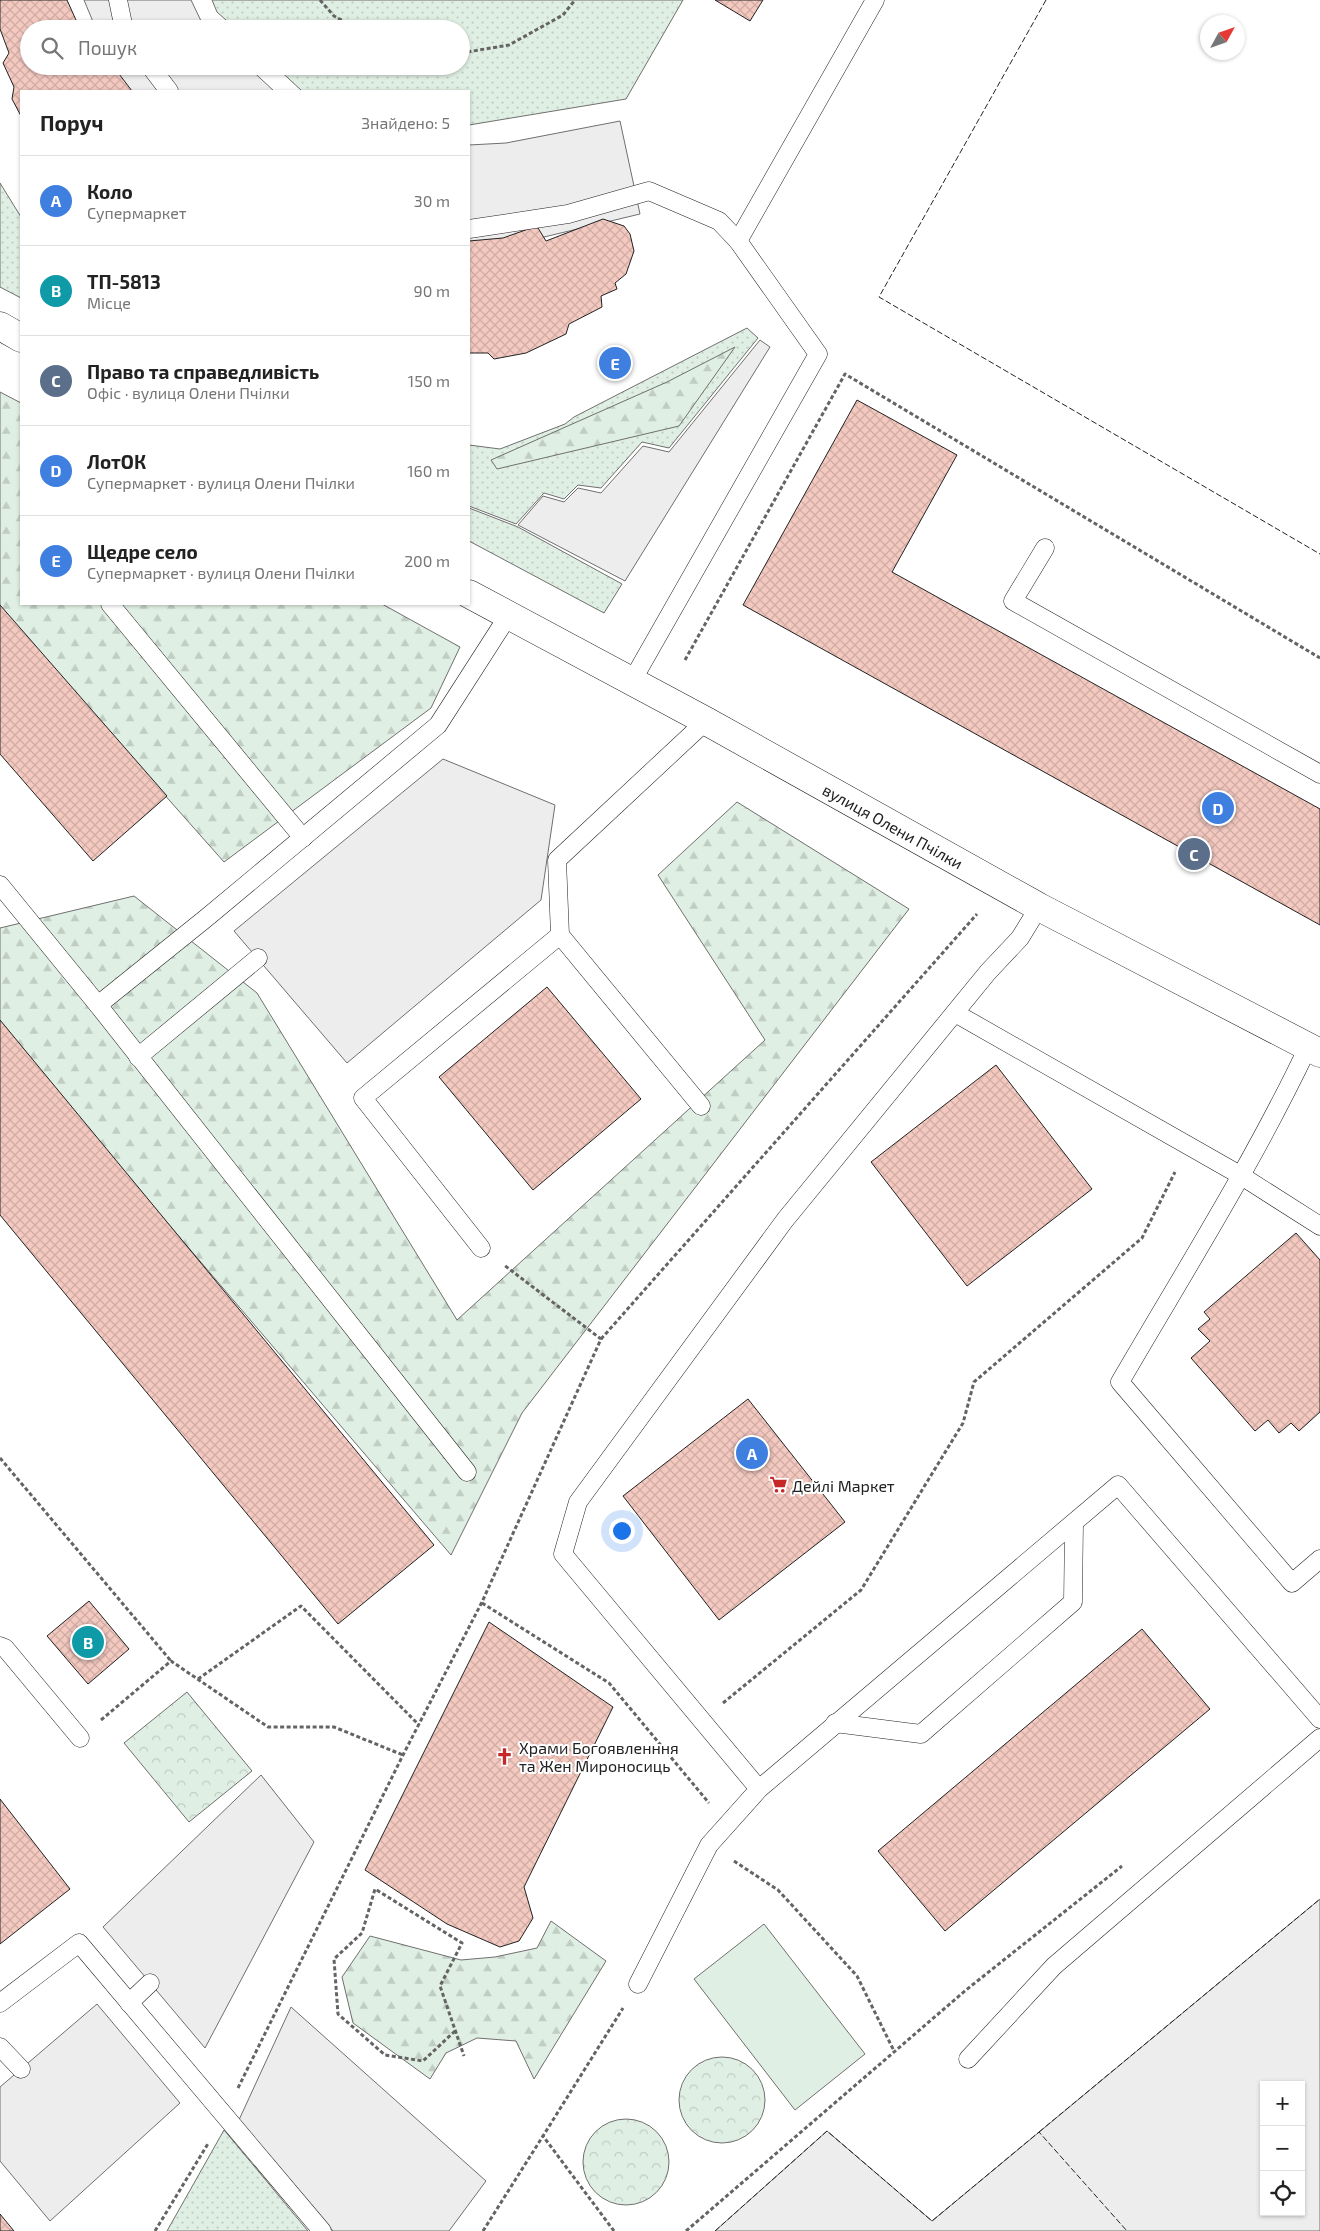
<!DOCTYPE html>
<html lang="uk">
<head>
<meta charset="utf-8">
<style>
	body { margin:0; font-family:"Exo 2",sans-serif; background:#f2f2f2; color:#222 }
	.controls { position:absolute; right:15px; bottom:15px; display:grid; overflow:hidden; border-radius:0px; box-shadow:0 1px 4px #0004 }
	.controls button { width:45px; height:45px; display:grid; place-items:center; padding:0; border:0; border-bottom:1px solid #e0e0e0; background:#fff; color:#222; font:25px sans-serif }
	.compass { position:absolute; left:1200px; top:15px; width:45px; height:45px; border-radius:50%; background:#fff; box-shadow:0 1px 4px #0004; rotate:50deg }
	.you { position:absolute; left:621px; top:1530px; width:18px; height:18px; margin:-12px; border:4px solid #fff; border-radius:50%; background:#1a73e8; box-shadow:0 0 0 8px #1a73e833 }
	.badge { display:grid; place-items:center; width:32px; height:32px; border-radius:50%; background:#d93025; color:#fff; font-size:16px; font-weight:700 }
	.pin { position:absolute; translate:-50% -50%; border:2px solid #fff; box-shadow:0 1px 5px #0006 }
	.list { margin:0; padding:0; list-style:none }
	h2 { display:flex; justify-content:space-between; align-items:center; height:65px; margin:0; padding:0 20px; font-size:21px }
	h2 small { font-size:16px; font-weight:400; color:#767676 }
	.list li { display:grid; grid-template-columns:32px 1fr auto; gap:15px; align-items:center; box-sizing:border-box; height:90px; padding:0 20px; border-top:1px solid #e0e0e0 }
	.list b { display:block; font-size:19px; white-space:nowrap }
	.list p { margin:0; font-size:16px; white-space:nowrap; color:#767676 }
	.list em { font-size:16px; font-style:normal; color:#767676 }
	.icon { flex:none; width:28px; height:28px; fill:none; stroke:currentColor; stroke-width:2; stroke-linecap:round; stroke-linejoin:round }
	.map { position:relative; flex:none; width:1320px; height:2231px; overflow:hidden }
	.search { position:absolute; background:#fff; box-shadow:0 1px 4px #0004; left:20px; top:20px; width:450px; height:55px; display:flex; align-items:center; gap:12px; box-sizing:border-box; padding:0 18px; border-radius:28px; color:#767676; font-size:19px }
	.panel { position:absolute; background:#fff; box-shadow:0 1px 4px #0004; left:20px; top:90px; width:450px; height:515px; border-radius:0px }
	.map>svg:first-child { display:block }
</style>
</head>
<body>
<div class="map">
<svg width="1320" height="2231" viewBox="0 0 1320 2231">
	<defs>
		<pattern id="grass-dots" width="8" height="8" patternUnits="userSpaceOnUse" patternTransform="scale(1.25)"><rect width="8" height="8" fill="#e0efe3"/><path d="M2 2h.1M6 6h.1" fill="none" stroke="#c0cdc2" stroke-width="1.8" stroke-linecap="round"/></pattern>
		<pattern id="forest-firs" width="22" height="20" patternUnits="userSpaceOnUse" patternTransform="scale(1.25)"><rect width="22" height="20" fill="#e0efe3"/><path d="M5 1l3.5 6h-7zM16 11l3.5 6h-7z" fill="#c0cdc2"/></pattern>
		<pattern id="park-crowns" width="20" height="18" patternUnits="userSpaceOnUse" patternTransform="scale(1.25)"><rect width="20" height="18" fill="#e0efe3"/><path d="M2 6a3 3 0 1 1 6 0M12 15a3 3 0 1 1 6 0" fill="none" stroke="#c0cdc2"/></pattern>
		<pattern id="building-cross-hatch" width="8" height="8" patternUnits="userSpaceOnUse" patternTransform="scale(1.25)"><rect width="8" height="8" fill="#f3c9c0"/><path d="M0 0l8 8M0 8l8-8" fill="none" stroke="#d0aca5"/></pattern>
	</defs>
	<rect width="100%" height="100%" fill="#fff"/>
	<g fill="url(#grass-dots)" stroke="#6f6f6f">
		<path d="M 212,0 L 683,0 L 626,99 L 469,125 L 469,91 L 302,91 L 275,66 L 461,66 L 461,29 L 236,29 L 217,12 Z"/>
		<path d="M 0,183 L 21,217 L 21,298 L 0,287 Z"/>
		<path d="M 747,328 L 758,338 L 669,448 L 642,442 L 601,488 L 578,485 L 564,499 L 544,493 L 516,524 L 469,506 L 469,445 L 500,449 L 565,424 L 574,417 Z"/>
		<path d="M 469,508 L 518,527 L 622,584 L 604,613 L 469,541 Z"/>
		<path d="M 224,2130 L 308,2231 L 167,2231 Z"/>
	</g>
	<g fill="url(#forest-firs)" stroke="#6f6f6f">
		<path d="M 735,347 L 679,426 L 497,469 L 491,460 L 667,382 Z"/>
		<path d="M 0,392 L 21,403 L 21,604 L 382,604 L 460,647 L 431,708 L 224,862 L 0,609 Z"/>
		<path d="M 737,802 L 909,909 L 522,1413 L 451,1555 L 0,1027 L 0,928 L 134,896 L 257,993 L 457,1320 L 765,1040 L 658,875 Z"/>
		<path d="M 551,1921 L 606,1961 L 534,2079 L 516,2041 L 477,2038 L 446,2053 L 430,2079 L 353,2023 L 342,1977 L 370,1936 L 461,1960 L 495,1957 L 537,1948 Z"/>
	</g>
	<g fill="url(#park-crowns)" stroke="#6f6f6f">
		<path d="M 187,1692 L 252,1771 L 189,1822 L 124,1743 Z"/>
		<circle cx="722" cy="2100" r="43"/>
		<circle cx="626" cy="2162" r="43"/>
	</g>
	<path fill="#e0efe3" stroke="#6f6f6f" d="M 764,1924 L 865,2054 L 795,2110 L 694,1979 Z"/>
	<g fill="#ededed" stroke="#6f6f6f" fill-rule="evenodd">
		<path d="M 84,0 L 191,0 L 202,23 L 208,29 L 96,29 Z"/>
		<path d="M 110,66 L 247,66 L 274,91 L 130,91 Z"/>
		<path d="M 620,121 L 640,214 L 469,255 L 469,145 L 506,143 Z"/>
		<path d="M 760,340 L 770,347 L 625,581 L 518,525 L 543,496 L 564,502 L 578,488 L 601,493 L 643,446 L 669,452 Z"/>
		<path d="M 443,759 L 555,805 L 541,900 L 347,1063 L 234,931 Z"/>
		<path d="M 261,1775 L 314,1842 L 205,2048 L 103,1927 Z"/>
		<path d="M 1320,1899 L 1320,2231 L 715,2231 L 827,2131 L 932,2221 ZM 1264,2085 L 1301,2085 L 1301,2212 L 1264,2212 Z"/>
		<path d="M 97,2004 L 180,2103 L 50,2221 L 0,2161 L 0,2087 Z"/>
		<path d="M 291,2007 L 486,2181 L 449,2231 L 333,2231 L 238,2122 Z"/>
	</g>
	<g fill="url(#building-cross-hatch)" stroke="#222">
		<path d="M 0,0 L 67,0 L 80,29 L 29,29 L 29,66 L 113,66 L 132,91 L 21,91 L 21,116 L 12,99 L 14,87 L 3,63 L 9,53 L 0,29 Z"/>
		<path d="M 715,0 L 763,0 L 750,21 Z"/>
		<path d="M 603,219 L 624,226 L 630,234 L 634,251 L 626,274 L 615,283 L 617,289 L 601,296 L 602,307 L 569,324 L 566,334 L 526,353 L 494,359 L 488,353 L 469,353 L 469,241 L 503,238 L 534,227 L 538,228 L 546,241 Z"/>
		<path d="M 857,400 L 957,455 L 892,572 L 1320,809 L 1320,925 L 743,605 Z"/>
		<path d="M 0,605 L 167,796 L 93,861 L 0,754 Z"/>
		<path d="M 547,987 L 641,1099 L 533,1190 L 439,1077 Z"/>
		<path d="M 0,1020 L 434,1545 L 338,1624 L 0,1215 Z"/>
		<path d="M 996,1065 L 1092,1189 L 967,1286 L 871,1162 Z"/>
		<path d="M 1296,1233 L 1320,1260 L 1320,1412 L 1299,1431 L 1291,1423 L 1279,1433 L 1268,1420 L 1255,1431 L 1191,1358 L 1210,1341 L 1198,1329 L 1210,1319 L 1204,1312 Z"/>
		<path d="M 748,1399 L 845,1522 L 719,1620 L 623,1496 Z"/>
		<path d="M 89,1601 L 129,1649 L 88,1684 L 47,1636 Z"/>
		<path d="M 489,1622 L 613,1707 L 524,1887 L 533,1918 L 519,1941 L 500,1947 L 447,1924 L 365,1870 Z"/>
		<path d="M 1142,1629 L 1210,1709 L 945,1931 L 878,1851 Z"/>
		<path d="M 0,1799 L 70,1889 L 0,1944 Z"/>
		<path d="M 0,2214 L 14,2231 L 0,2231 Z"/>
	</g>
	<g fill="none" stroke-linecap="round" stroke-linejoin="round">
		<defs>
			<g id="service">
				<path d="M 118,0 L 124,29"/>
				<path d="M 150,66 L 169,91"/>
				<path d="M 469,229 L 568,214 L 649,191 L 719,221 L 738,241 L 818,354 L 632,681"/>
				<path d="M 738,241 L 875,0"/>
				<path d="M 1045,548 L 1013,601 L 1320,774"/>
				<path d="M 110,604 L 303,838"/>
				<path d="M 0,885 L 98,1005 L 467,1472"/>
				<path d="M 560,935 L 701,1106"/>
				<path d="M 98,1005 L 205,919 L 438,725 L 508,616"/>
				<path d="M 955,1013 L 1240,1175 L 1320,1226"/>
				<path d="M 1308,1047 C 1253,1163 1184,1272 1120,1382 L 1292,1583 L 1320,1559"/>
				<path d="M 138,1057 L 258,958"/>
				<path d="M 481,1248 L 363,1098 L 560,935 L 557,860 L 706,721"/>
				<path d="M 0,1646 L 5,1648 L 80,1738"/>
				<path d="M 835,1723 L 921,1734 L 1073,1602 L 1074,1523"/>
				<path d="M 759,1789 L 563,1554 L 578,1502 L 785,1220 L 988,972 L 1020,938 L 1039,907"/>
				<path d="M 638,1984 L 709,1845 L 759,1789 L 1118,1485 L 1320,1719"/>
				<path d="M 0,2003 L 79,1943 L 322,2231"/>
				<path d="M 129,2003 L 150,1983"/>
				<path d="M 0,2047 L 21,2069"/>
				<path d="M 968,2059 L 1054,1966 L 1320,1738"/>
			</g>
			<g id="minor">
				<path d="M 0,326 L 21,338"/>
				<path d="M 469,594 L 706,721 L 1039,907 L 1320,1053"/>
			</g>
		</defs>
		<use href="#service" stroke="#222" stroke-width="19"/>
		<use href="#minor" stroke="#222" stroke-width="29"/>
		<g stroke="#646464" stroke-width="3" stroke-dasharray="4 2.5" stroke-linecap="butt">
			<path d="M 320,0 L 334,16 L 358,29"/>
			<path d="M 461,53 L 509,45 L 563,15 L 575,0"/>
			<path d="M 685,660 L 845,374 L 1320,658"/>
			<path d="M 601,1339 L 977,914"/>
			<path d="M 0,1458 L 171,1661"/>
			<path d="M 482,1603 L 609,1683 L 709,1803"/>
			<path d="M 198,1679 L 301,1606 L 419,1725"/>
			<path d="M 723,1703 L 861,1590 L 963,1423 L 974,1382 L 1142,1238 L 1175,1172"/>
			<path d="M 101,1720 L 171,1661 L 268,1727 L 334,1727 L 403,1755"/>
			<path d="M 734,1861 L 778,1890 L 857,1976 L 894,2051"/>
			<path d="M 455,2031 L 423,2061 L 385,2055 L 338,2014 L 334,1959 L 362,1933 L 375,1889 L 462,1943 L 440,1986 L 464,2056"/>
			<path d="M 238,2088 L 403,1755 L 482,1602 L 601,1339 L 504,1265"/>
			<path d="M 155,2231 L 209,2142"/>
			<path d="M 483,2231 L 543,2136"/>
			<path d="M 614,2231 L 543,2136 L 623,2008"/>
			<path d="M 686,2231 L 966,1990 L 1122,1866"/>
		</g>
		<use href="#service" stroke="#fff" stroke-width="18"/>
		<use href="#minor" stroke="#fff" stroke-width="28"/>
		<g stroke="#222" stroke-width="1" stroke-dasharray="6 2.5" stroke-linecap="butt">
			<path d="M 1046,0 L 879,297 L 1320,554"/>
			<path d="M 1039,2132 L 1320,1899"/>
			<path d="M 715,2231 L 827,2131 L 932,2221 L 1039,2132 L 1127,2231"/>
		</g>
	</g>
	<defs>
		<symbol id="supermarket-bare" viewBox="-9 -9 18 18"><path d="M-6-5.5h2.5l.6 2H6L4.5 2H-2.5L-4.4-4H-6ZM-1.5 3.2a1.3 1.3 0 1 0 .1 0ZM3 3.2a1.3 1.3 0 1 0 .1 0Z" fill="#c62828" stroke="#fff" stroke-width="2.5" paint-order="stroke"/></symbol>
		<symbol id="church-bare" viewBox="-9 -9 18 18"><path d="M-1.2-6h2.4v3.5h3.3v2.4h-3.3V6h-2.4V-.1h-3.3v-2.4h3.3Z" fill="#c62828" stroke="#fff" stroke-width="2.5" paint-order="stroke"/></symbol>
	</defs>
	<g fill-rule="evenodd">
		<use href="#supermarket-bare" x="766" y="1472" width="25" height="25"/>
		<use href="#church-bare" x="492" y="1744" width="25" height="25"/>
	</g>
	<g text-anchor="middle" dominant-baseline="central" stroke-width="4" stroke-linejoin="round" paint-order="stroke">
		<g font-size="16" fill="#222" stroke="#fff">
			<text transform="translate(893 826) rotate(29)">вулиця Олени Пчілки</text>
		</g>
		<g font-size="16" fill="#222" stroke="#fff" text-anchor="start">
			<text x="792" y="1485">Дейлі Маркет</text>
			<text x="519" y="1747">Храми Богоявленння<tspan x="519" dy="18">та Жен Мироносиць</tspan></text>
		</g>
	</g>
</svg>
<div class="controls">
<button>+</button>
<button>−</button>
<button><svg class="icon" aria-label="locate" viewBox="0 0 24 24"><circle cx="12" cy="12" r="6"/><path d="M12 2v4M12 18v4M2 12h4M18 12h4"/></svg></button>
</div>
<svg class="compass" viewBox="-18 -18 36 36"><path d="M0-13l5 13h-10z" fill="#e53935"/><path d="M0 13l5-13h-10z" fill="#767676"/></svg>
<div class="you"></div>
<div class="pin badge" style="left:752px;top:1453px;background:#3f7fe0">A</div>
<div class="pin badge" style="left:88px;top:1642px;background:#0f9aa8">B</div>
<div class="pin badge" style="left:1194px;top:854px;background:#5c6f8a">C</div>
<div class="pin badge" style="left:1218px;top:808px;background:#3f7fe0">D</div>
<div class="pin badge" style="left:615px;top:363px;background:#3f7fe0">E</div>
<div class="search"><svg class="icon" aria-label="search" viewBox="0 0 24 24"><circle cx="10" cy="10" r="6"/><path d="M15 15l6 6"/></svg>Пошук</div>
<section class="panel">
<h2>Поруч<small>Знайдено: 5</small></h2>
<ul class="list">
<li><span class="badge" style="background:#3f7fe0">A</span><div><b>Коло</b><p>Супермаркет</p></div><em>30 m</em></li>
<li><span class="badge" style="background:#0f9aa8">B</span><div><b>ТП-5813</b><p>Місце</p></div><em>90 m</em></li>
<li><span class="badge" style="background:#5c6f8a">C</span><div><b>Право та справедливість</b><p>Офіс · вулиця Олени Пчілки</p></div><em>150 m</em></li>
<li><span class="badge" style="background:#3f7fe0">D</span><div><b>ЛотОК</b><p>Супермаркет · вулиця Олени Пчілки</p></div><em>160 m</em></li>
<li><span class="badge" style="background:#3f7fe0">E</span><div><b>Щедре село</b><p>Супермаркет · вулиця Олени Пчілки</p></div><em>200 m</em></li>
</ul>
</section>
</div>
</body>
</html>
